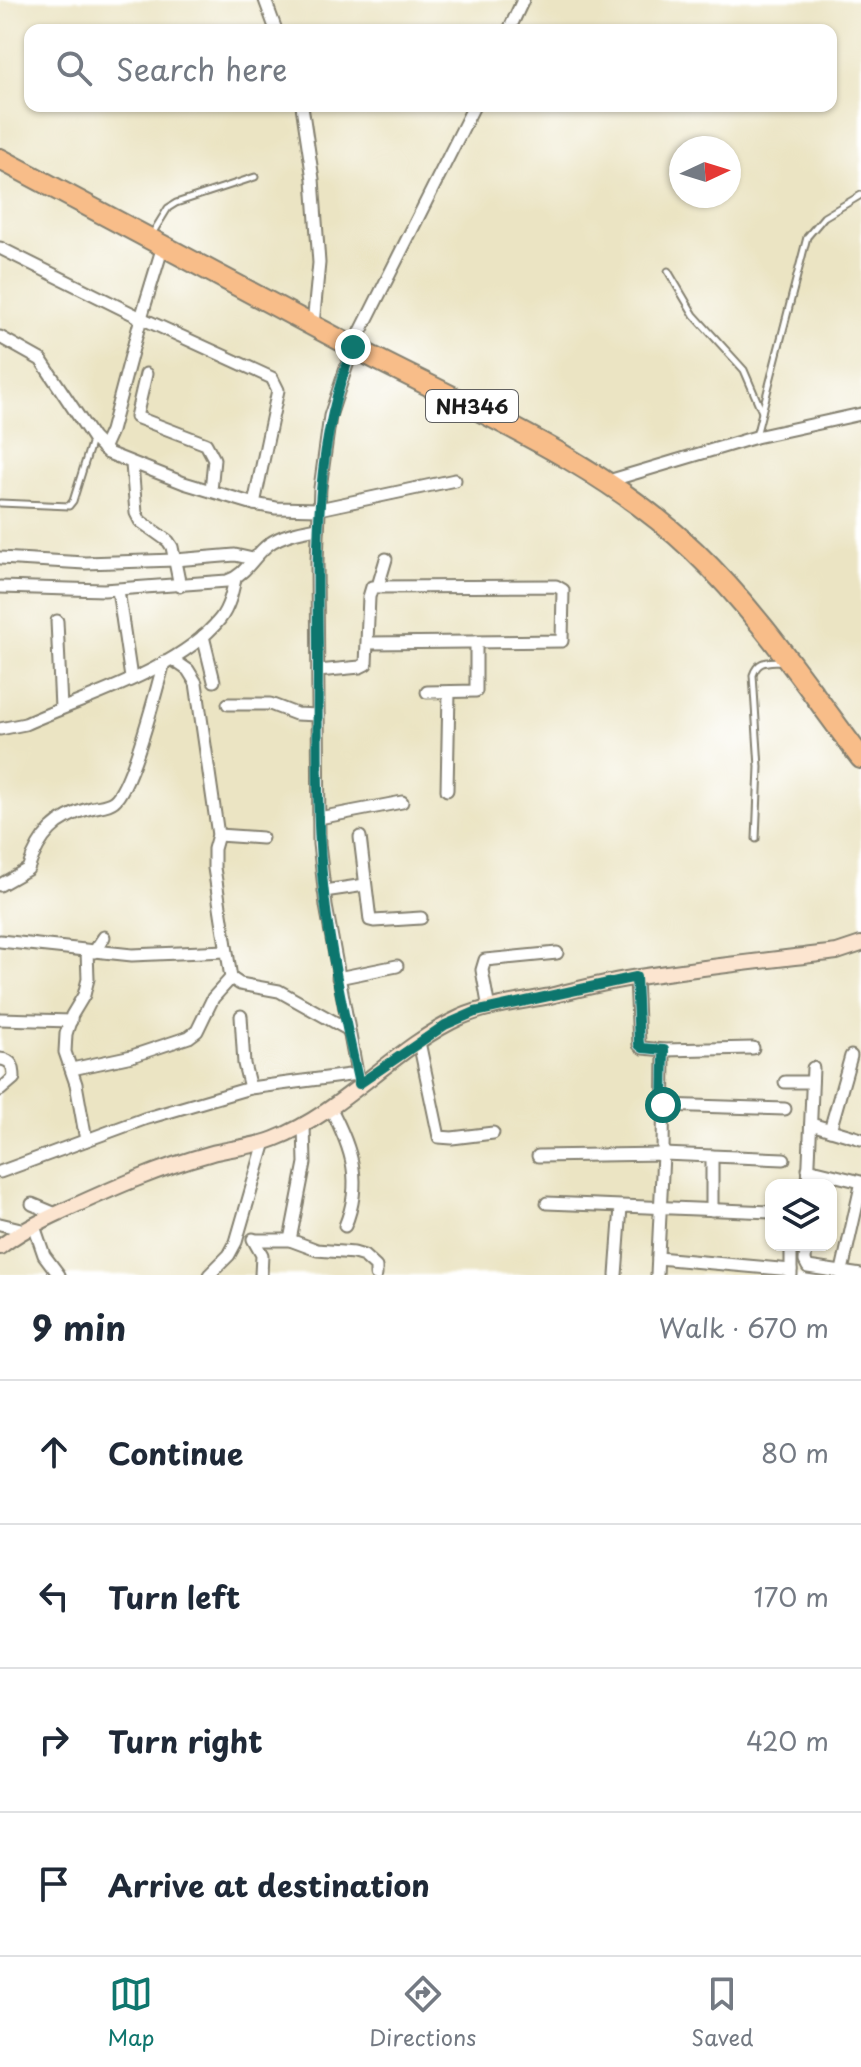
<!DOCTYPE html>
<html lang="en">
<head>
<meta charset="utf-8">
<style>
	body { margin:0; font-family:"Playpen Sans",sans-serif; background:#f2f2f3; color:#1f2937 }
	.controls { position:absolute; right:24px; bottom:24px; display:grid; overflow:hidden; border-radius:16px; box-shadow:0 2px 6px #0004 }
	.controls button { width:72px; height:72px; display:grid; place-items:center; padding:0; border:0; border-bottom:2px solid #e0e1e3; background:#fff; color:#1f2937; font:40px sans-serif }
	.compass { position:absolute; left:669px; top:136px; width:72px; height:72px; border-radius:50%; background:#fff; box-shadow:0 2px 6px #0004; rotate:86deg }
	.stop { position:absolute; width:24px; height:24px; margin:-18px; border:6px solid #0f766e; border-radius:50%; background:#fff }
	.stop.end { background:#0f766e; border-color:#fff; box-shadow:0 2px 8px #0008 }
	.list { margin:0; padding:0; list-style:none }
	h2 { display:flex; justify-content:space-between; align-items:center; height:104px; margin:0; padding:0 32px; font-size:34px }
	h2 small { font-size:26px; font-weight:400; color:#747a83 }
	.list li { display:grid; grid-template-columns:52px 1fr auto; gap:24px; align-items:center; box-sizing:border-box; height:144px; padding:0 32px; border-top:2px solid #e0e1e3 }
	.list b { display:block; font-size:30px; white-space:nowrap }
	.list em { font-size:26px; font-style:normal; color:#747a83 }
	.icon { flex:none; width:44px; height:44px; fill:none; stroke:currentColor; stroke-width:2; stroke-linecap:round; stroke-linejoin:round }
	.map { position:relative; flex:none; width:861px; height:1275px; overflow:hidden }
	.search { position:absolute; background:#fff; box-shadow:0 2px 6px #0004; left:24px; right:24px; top:24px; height:88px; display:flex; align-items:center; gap:20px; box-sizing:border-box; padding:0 28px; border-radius:16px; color:#747a83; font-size:30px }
	.sheet { height:680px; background:#fff }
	nav { display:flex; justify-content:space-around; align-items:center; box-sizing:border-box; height:112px; border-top:2px solid #e0e1e3; background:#fff; font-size:22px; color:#747a83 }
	nav a { display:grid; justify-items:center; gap:4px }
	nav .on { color:#0f766e }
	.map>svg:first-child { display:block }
</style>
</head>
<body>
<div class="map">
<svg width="861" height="1275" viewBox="0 0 861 1275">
	<rect width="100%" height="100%" fill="#fff"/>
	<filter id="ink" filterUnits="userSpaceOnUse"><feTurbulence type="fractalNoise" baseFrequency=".0125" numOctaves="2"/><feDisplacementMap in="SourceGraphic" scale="16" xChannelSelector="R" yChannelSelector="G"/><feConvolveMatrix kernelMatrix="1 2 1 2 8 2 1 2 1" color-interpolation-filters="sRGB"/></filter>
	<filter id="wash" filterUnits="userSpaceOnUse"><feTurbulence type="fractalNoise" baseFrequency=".006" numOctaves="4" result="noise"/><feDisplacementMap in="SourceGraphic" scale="32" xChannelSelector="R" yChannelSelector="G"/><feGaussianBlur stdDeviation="1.8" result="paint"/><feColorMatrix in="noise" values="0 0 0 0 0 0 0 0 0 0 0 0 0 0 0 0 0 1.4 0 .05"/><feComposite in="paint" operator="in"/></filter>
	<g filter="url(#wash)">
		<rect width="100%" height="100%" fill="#ebe4c3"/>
	</g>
	<g filter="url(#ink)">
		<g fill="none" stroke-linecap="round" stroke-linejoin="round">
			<defs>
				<g id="lane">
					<path d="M 152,234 L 168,208 L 176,203 L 255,177"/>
					<path d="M 668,271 L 694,315 L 744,370 L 762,412"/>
					<path d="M 756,436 L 807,237 L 824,217 L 861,195"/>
					<path d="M 0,503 L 69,506 L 73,501 L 92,440"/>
					<path d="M 756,839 L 759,767 L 753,675 C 758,660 767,662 781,661"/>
				</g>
				<g id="street">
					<path d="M 265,0 L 276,30"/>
					<path d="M 509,30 L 523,0"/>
					<path d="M 302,106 L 313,179 L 319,263 L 313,325"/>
					<path d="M 0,248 L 141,318 L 272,378 L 278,390 L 254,504"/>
					<path d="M 0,337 L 41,360 L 93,438 L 108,453 L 184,483 L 254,504 L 276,508 L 319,509 L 455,480"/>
					<path d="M 146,374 L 136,417 L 206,444 L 214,459 L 211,491"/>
					<path d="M 103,449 L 111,431 L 141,318 L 163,246"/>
					<path d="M 132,464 L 136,513 L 140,521 L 168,541 L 172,547 L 180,586"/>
					<path d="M 605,482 L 756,437 L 861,414"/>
					<path d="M 0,558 L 85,563 L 175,560 L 235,555 L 253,559"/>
					<path d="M 378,586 L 386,559"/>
					<path d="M 0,587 L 104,590 L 227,581 C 246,575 254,555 269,544 C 283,534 301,531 317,528"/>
					<path d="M 118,590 L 131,678"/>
					<path d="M 57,621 L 61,708"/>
					<path d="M 203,636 L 214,681"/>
					<path d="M 172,659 L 188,670 L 196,683 L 218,835 L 214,849 L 214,868 L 231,978 L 240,984 L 279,991 L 347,1029"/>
					<path d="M 318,671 L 360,667 L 366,664 L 369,597 L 372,587 L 556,586 L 563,590 L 562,641 L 368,643"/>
					<path d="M 427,692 L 476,691 L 476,642"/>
					<path d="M 228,704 L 270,704 L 296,714 L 318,715"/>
					<path d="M 0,729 L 25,724 C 85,697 179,670 220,619 C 229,607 232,593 235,579"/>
					<path d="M 447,790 L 449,692"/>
					<path d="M 319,818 L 402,802"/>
					<path d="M 218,835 L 262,838"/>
					<path d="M 360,837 L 370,920 L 374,921 L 421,918"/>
					<path d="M 0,885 L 28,869 C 39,836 56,817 91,808 C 98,806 108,806 114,801 C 132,787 157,688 164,662"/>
					<path d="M 324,891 L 365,885"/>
					<path d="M 0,941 L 132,955 L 226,951"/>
					<path d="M 94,952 L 104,937"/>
					<path d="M 636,977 L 639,1045 L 643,1048 L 664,1050 L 663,1154 L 657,1275"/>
					<path d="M 338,978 L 397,966"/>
					<path d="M 489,1009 L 482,970 L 485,960 L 557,953"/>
					<path d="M 241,1016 L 244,1064 L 250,1088"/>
					<path d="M 0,1019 L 71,1021"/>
					<path d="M 419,1042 L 439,1137 L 452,1138 L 493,1133"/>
					<path d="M 664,1050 L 753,1048"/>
					<path d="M 0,1059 C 12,1060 14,1067 14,1078 L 0,1090"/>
					<path d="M 72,1069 L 132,1056 L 189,1037 L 197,1031 L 213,998 L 231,978"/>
					<path d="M 785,1082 L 812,1082"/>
					<path d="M 359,1084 L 326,906 L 319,844 L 317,561 L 320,488 L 330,416 L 353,347 L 474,106"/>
					<path d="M 663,1105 L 785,1109"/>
					<path d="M 331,1109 C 352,1149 363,1182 345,1226"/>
					<path d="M 811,1124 L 861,1139"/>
					<path d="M 830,1130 L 851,1056"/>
					<path d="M 86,1140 L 76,1084 L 65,1052 L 66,1034 L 72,1015 L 84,995 L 88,979 L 87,951"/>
					<path d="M 538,1156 L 663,1154 L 784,1159"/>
					<path d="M 712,1156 L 712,1210"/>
					<path d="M 808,1169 L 861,1182"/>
					<path d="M 0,1172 L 144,1119 L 250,1088 L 357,1074"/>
					<path d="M 808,1185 L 813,1068"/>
					<path d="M 547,1203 L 771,1212"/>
					<path d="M 32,1204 L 56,1214"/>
					<path d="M 0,1224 L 25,1230"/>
					<path d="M 34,1226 L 44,1255 L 59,1275"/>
					<path d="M 253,1239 L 262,1255 L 261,1275"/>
					<path d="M 255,1240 L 290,1240 L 317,1250 L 354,1253 L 364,1256 L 376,1267 L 376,1275"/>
					<path d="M 290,1240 L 305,1163 L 304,1125"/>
					<path d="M 806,1245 L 805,1261 L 808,1267 L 861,1275"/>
					<path d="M 658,1258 L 791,1270"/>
					<path d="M 209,1275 L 229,1255 L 236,1242 L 265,1142"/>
					<path d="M 616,1275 L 621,1207"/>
					<path d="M 791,1275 L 791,1245"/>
					<path d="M 841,1275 L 861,1186"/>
				</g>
				<path id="secondary" d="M 0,1247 C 19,1232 41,1221 63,1211 C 111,1189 158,1168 209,1154 C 230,1148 254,1147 274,1139 C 344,1112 393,1048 461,1017 C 489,1005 521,1002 550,996 C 579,989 609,981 639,977 C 704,967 771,960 837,952 L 861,944"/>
				<path id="highway" d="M 0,159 C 118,221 235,285 353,347 C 468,407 599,460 694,551 C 758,612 808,688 861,758"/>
			</defs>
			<use href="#lane" stroke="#848070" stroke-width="9"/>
			<use href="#street" stroke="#848070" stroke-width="15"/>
			<use href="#secondary" stroke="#848070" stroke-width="18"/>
			<use href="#highway" stroke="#848070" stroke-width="24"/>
			<use href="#lane" stroke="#fff" stroke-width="5"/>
			<use href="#street" stroke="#fff" stroke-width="11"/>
			<use href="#secondary" stroke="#fce5d0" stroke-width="14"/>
			<use href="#highway" stroke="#f8bd89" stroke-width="20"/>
		</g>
	</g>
	<g fill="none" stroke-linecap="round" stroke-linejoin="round" filter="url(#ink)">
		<path stroke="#0f766e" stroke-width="10" d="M 353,347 C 314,445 317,547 318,651 C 318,716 316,781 320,845 C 324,926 342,1006 359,1084 L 445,1025 L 475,1012 L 636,977 L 639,1045 L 643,1048 L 664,1050 L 663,1105"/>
	</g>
	<g text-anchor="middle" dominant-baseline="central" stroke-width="8" stroke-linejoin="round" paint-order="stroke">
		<rect fill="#fff" stroke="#606060" stroke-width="2" x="426" y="390" width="92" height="32" rx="6"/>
		<g font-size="20" font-weight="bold" fill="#1c1c1c">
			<text x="472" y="406">NH346</text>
		</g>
	</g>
</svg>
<div class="controls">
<button><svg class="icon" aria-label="layers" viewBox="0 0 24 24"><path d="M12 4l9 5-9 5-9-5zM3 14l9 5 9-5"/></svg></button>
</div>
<svg class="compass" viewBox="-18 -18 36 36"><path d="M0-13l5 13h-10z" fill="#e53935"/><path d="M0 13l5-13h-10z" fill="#747a83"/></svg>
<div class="stop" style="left:663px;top:1105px"></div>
<div class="stop end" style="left:353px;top:347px"></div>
<div class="search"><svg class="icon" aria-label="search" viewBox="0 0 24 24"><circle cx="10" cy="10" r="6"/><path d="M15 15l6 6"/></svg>Search here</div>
</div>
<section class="sheet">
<h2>9 min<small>Walk · 670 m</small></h2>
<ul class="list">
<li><svg class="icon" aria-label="ahead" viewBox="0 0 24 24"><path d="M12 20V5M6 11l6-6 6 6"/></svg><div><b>Continue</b></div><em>80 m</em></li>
<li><svg class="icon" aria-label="left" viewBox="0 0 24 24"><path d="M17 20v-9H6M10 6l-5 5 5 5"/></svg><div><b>Turn left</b></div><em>170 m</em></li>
<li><svg class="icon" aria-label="right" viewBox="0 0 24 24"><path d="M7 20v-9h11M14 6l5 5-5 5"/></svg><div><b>Turn right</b></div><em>420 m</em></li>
<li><svg class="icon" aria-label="arrive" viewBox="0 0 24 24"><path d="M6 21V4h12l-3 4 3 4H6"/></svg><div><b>Arrive at destination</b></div></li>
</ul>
</section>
<nav>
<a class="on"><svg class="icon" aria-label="map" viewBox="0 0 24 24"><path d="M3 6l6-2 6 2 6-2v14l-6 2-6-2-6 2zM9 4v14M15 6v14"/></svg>Map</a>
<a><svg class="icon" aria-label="directions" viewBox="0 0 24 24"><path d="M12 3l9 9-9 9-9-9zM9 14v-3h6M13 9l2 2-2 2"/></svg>Directions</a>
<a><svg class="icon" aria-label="saved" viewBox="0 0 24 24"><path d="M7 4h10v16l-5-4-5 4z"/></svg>Saved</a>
</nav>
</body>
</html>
